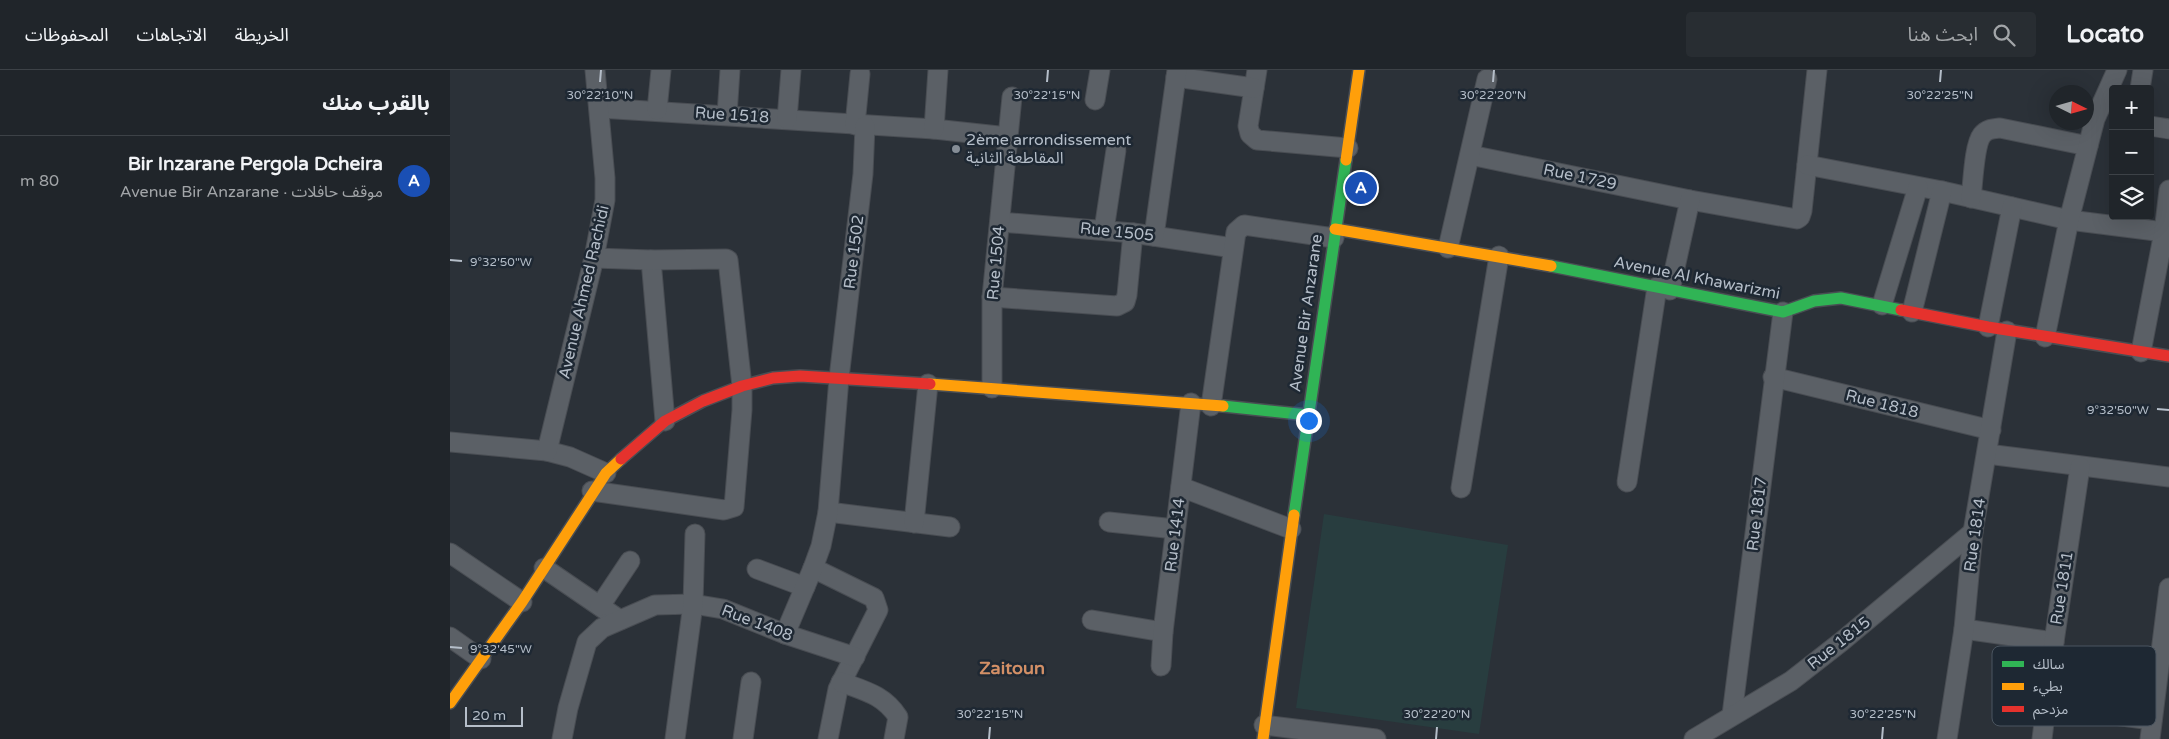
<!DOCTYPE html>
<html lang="ar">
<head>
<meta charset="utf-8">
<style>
	body { margin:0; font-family:"Varela Round","Noto Sans Arabic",sans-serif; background:#282d32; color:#f1f3f6; direction:rtl }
	.controls { position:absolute; right:15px; top:15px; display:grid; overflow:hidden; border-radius:5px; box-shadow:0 5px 20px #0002 }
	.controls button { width:45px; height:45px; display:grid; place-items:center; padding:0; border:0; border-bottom:1px solid #3d4247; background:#20252a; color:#f1f3f6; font:25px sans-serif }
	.compass { position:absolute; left:1599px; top:15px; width:45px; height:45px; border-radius:50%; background:#20252a; box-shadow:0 5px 20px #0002; rotate:95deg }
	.scale { position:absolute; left:15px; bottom:12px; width:58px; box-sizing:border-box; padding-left:5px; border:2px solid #b5bec9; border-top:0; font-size:14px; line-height:18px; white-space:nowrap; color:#b5bec9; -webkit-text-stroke:4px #1e2833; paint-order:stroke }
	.you { position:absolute; left:858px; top:350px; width:18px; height:18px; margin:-12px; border:4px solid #fff; border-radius:50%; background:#1a73e8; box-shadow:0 0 0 8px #1a73e833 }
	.badge { display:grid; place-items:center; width:32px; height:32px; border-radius:50%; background:#858d96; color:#fff; font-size:16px; font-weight:700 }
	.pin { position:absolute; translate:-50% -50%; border:2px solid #fff; box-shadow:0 1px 5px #0006 }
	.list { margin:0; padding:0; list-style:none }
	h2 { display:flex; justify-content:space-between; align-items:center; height:65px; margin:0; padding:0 20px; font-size:21px }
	h2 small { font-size:16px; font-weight:400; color:#a2a5a8 }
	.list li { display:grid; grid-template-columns:32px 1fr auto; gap:15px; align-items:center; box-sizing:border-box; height:90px; padding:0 20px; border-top:1px solid #3d4247 }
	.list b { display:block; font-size:19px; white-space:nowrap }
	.list p { margin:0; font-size:16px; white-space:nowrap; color:#a2a5a8 }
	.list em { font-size:16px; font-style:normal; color:#a2a5a8 }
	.icon { flex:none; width:28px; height:28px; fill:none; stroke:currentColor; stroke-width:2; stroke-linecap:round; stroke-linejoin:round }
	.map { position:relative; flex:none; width:1719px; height:669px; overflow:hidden; direction:ltr }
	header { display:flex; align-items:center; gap:30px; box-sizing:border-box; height:70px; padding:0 25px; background:#20252a; border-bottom:1px solid #3d4247 }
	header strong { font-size:24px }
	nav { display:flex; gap:28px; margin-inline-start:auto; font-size:18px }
	.search { width:350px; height:45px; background:#282d32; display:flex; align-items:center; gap:12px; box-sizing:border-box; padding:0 18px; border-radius:5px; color:#a2a5a8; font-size:19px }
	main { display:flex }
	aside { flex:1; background:#20252a }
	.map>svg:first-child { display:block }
</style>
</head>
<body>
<header>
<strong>Locato</strong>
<div class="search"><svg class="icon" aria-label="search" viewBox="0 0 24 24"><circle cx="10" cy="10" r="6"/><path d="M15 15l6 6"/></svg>ابحث هنا</div>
<nav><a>الخريطة</a><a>الاتجاهات</a><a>المحفوظات</a></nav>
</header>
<main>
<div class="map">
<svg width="1719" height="669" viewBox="0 0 1719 669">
	<rect width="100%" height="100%" fill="#2b3138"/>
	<path fill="#283d3f" d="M 874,444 L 1058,475 L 1029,664 L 846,638 Z"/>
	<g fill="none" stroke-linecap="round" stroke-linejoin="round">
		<defs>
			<g id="street">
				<path d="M 807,0 L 798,56 L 800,64 L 807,70 L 898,78"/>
				<path d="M 726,7 L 804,18"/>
				<path d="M 1690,19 L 1693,0"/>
				<path d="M 645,30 L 650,0"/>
				<path d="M 149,38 L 484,59 L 558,67"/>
				<path d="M 207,40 L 211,0"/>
				<path d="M 277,45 L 280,0"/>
				<path d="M 337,49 L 341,0"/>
				<path d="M 405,55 L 410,4"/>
				<path d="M 1700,56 L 1719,59"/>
				<path d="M 484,59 L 488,0"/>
				<path d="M 1020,85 L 1240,130 L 1347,149 L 1350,147 L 1352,141 L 1367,0"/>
				<path d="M 1357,95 L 1492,121 L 1619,150 L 1714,162"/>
				<path d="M 1521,128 C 1523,114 1524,75 1532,65 C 1537,59 1542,59 1550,58 L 1638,76"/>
				<path d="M 550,152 L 683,163 L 783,178"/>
				<path d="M 654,160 L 666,80"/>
				<path d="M 704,166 L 727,0"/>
				<path d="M 998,178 L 1037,9"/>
				<path d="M 201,190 L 215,351"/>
				<path d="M 1220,220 L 1240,130"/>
				<path d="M 542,227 L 667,236 L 675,232 L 677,225 L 683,163"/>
				<path d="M 1432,235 L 1468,117"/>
				<path d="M 1462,242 L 1492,121"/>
				<path d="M 1538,257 L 1562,137"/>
				<path d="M 1595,267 L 1619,150 L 1645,49 L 1667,0"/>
				<path d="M 1691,282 L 1714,162 L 1719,120"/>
				<path d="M 1323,307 L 1541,360"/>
				<path d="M 542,318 L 542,227 L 562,27"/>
				<path d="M 761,336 L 786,162 L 794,155 L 884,168"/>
				<path d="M 0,372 L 97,381 L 120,387 L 156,403"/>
				<path d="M 97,381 L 144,188 L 155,130 L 155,108 L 145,0"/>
				<path d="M 1537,384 L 1719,407"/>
				<path d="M 1177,412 L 1207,217"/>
				<path d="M 731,417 L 841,459"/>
				<path d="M 1011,418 L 1049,186"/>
				<path d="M 142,421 L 274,440 L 284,437 L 292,340 L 292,316 L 278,190 L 276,189 L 201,190 L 144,188"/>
				<path d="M 378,442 L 500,457"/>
				<path d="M 659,452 L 725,459"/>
				<path d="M 464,453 L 478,314"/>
				<path d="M 0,483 L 72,532"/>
				<path d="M 94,498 L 170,550"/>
				<path d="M 363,498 L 424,528 L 428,540 L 388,619 L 378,669"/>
				<path d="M 307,499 L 355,517"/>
				<path d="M 150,536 L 180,491"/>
				<path d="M 642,550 L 713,562"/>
				<path d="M 1514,559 L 1604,572"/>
				<path d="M 335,564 L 363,498 L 371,476 L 378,442 L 389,308 L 413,104 L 415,56"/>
				<path d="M 0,567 L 31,589"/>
				<path d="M 711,596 L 713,562 L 741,333"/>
				<path d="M 391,612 C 415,621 434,625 448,647 L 444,669"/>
				<path d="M 1597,636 L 1702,650"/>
				<path d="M 1282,645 L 1333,242"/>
				<path d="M 814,655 L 926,669"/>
				<path d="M 112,669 L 118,638 L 137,572 L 152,558 L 205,535 L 243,534 L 273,539 L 335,564 L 405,587"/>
				<path d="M 225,669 L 243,534 L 245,464"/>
				<path d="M 293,669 L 301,612"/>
				<path d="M 1244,669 L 1341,611 L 1391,572 L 1523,462"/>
				<path d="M 1497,669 L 1514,559 L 1523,462 L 1557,261"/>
				<path d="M 1592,669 L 1604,572 L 1630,397"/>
				<path d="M 1700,669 L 1719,518"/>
			</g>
			<g id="fast">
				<path d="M 1101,196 L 1333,242 L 1364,231 L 1391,228 L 1451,240"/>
				<path d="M 773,336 L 858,345"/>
				<path d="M 844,445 L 896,90"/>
			</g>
			<g id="slow">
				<path d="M 896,90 L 909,0"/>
				<path d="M 885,159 L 1101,196"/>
				<path d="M 480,314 L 773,336"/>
				<path d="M 0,633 L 72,532 L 156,403 L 171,389"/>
				<path d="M 813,669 L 844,445"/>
			</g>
			<g id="jam">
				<path d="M 1451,240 L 1538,257 L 1719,286"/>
				<path d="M 171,389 L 215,351 L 253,331 L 292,316 L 323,308 L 350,306 L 480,314"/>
			</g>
		</defs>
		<use href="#street" stroke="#494d53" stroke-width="21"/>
		<use href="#fast" stroke="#494d53" stroke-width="14"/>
		<use href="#slow" stroke="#494d53" stroke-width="14"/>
		<use href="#jam" stroke="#494d53" stroke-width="14"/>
		<use href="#street" stroke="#5b6066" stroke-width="19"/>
		<use href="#fast" stroke="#30b455" stroke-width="11"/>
		<use href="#slow" stroke="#ff9f0a" stroke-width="11"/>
		<use href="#jam" stroke="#e5322d" stroke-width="11"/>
	</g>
	<path fill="none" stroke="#b5bec9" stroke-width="2" d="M 150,12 L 151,0M 597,12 L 598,0M 1043,12 L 1044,0M 1490,12 L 1491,0M 0,190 L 12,191M 1707,339 L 1719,340M 0,577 L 12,578M 539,669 L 540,657M 986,669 L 987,657M 1432,669 L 1433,657"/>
	<circle fill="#858d96" stroke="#1e2833" stroke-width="2" cx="506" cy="79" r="5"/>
	<g text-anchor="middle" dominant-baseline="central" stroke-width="5" stroke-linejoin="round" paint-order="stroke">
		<g font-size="16" fill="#b5bec9" stroke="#1e2833">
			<text transform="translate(282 45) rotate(4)">Rue 1518</text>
			<text transform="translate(1130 107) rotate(12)">Rue 1729</text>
			<text transform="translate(667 162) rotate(6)">Rue 1505</text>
			<text transform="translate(404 182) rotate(-83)">Rue 1502</text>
			<text transform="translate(546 193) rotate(-85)">Rue 1504</text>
			<text transform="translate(1247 208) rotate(11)">Avenue Al Khawarizmi</text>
			<text transform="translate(134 222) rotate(-77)">Avenue Ahmed Rachidi</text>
			<text transform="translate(856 243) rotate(-82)">Avenue Bir Anzarane</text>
			<text transform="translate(1432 334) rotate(14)">Rue 1818</text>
			<text transform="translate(1307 444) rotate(-83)">Rue 1817</text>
			<text transform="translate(725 465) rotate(-83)">Rue 1414</text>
			<text transform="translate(1525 465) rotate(-82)">Rue 1814</text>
			<text transform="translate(1612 518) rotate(-81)">Rue 1811</text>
			<text transform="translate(307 553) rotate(21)">Rue 1408</text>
			<text transform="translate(1389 573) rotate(-38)">Rue 1815</text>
		</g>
		<g font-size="16" fill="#b5bec9" stroke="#1e2833" text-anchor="start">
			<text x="516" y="70">2ème arrondissement<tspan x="516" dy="18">المقاطعة الثانية</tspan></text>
		</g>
		<g font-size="18" font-weight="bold" fill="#d28f66" stroke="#1e2833">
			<text x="562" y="598">Zaitoun</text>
		</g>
	</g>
	<rect x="1542" y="576" width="164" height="80" rx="8" fill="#1e2833" stroke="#4b5560" stroke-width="1"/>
	<rect x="1552" y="591" width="22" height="6" fill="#30b455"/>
	<rect x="1552" y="613" width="22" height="7" fill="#ff9f0a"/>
	<rect x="1552" y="636" width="22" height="6" fill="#e5322d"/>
	<g font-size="14" fill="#b5bec9">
		<text x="1583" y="599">سالك</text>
		<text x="1583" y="621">بطيء</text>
		<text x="1583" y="644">مزدحم</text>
	</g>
	<g font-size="12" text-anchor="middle" fill="#b5bec9" stroke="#1e2833" stroke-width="5" stroke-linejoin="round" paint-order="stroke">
		<text x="150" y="29">30°22'10"N</text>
		<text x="597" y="29">30°22'15"N</text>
		<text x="1043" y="29">30°22'20"N</text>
		<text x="1490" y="29">30°22'25"N</text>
		<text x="51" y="196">9°32'50"W</text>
		<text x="1668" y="344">9°32'50"W</text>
		<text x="51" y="583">9°32'45"W</text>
		<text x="540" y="648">30°22'15"N</text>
		<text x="987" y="648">30°22'20"N</text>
		<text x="1433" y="648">30°22'25"N</text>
	</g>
</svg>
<div class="controls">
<button>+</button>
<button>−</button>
<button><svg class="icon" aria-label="layers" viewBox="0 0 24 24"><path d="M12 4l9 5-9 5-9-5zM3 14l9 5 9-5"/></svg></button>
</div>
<svg class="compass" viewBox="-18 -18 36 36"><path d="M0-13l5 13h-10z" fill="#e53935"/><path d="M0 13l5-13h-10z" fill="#a2a5a8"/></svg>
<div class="scale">20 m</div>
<div class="you"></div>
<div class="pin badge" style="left:911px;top:118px;background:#1a4fb4">A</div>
</div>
<aside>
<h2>بالقرب منك<small></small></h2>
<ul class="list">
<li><span class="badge" style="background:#1a4fb4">A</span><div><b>Bir Inzarane Pergola Dcheira</b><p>موقف حافلات · Avenue Bir Anzarane</p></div><em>80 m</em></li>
</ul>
</aside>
</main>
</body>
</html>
